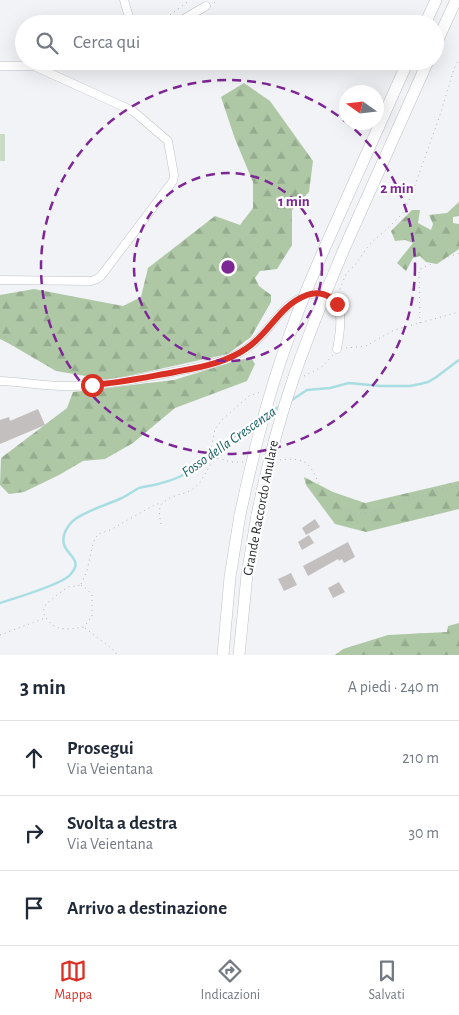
<!DOCTYPE html>
<html lang="it">
<head>
<meta charset="utf-8">
<style>
	body { margin:0; font-family:"Alegreya Sans",sans-serif; background:#f6f6f7; color:#1f2937 }
	.compass { position:absolute; left:339px; top:85px; width:45px; height:45px; border-radius:50%; background:#fff; box-shadow:0 5px 20px #0002; rotate:284deg }
	.stop { position:absolute; width:15px; height:15px; margin:-11px; border:4px solid #d93025; border-radius:50%; background:#fff }
	.stop.end { background:#d93025; border-color:#fff; box-shadow:0 1px 5px #0008 }
	.list { margin:0; padding:0; list-style:none }
	h2 { display:flex; justify-content:space-between; align-items:center; height:65px; margin:0; padding:0 20px; font-size:21px }
	h2 small { font-size:16px; font-weight:400; color:#747a83 }
	.list li { display:grid; grid-template-columns:32px 1fr auto; gap:15px; align-items:center; box-sizing:border-box; height:75px; padding:0 20px; border-top:1px solid #e0e1e3 }
	.list b { display:block; font-size:19px; white-space:nowrap }
	.list p { margin:0; font-size:16px; white-space:nowrap; color:#747a83 }
	.list em { font-size:16px; font-style:normal; color:#747a83 }
	.icon { flex:none; width:28px; height:28px; fill:none; stroke:currentColor; stroke-width:2; stroke-linecap:round; stroke-linejoin:round }
	.map { position:relative; flex:none; width:459px; height:655px; overflow:hidden }
	.search { position:absolute; background:#fff; box-shadow:0 5px 20px #0002; left:15px; right:15px; top:15px; height:55px; display:flex; align-items:center; gap:12px; box-sizing:border-box; padding:0 18px; border-radius:28px; color:#747a83; font-size:19px }
	.sheet { height:290px; background:#fff }
	nav { display:flex; justify-content:space-around; align-items:center; box-sizing:border-box; height:70px; border-top:1px solid #e0e1e3; background:#fff; font-size:14px; color:#747a83 }
	nav a { display:grid; justify-items:center; gap:2px }
	nav .on { color:#d93025 }
	.map>svg:first-child { display:block }
</style>
</head>
<body>
<div class="map">
<svg width="459" height="655" viewBox="0 0 459 655">
	<defs>
		<pattern id="forest-firs" width="22" height="20" patternUnits="userSpaceOnUse" patternTransform="scale(1.25)"><rect width="22" height="20" fill="#aec8a6"/><path d="M5 1l3.5 6h-7zM16 11l3.5 6h-7z" fill="#96ac8f"/></pattern>
	</defs>
	<rect width="100%" height="100%" fill="#f1f3f6"/>
	<g fill="url(#forest-firs)">
		<path d="M 244,83 L 270,101 L 313,161 L 309,192 L 292,210 L 292,245 L 277,269 L 260,271 L 255,278 L 259,286 L 271,295 L 271,302 L 251,337 L 228,354 L 109,380 L 56,371 L 8,343 L 0,339 L 0,295 L 34,289 L 123,306 L 141,297 L 148,268 L 215,216 L 240,225 L 253,208 L 253,182 L 235,139 L 221,97 Z"/>
		<path d="M 459,202 L 459,216 L 453,217 L 453,223 L 459,224 L 459,249 L 437,264 L 426,262 L 420,256 L 413,258 L 406,271 L 397,263 L 413,243 L 405,240 L 395,241 L 391,231 L 412,210 L 420,210 L 418,223 L 431,230 L 433,224 L 429,215 L 447,213 Z"/>
		<path d="M 251,358 L 255,364 L 247,381 L 175,408 L 133,443 L 105,459 L 83,461 L 59,475 L 24,492 L 9,494 L 0,485 L 1,458 L 67,408 L 73,392 L 174,380 L 239,360 Z"/>
		<path d="M 304,477 L 333,492 L 365,503 L 459,481 L 459,509 L 366,532 L 335,524 L 306,485 Z"/>
		<path d="M 459,623 L 459,655 L 335,655 L 343,649 L 388,635 L 447,632 L 448,626 Z"/>
	</g>
	<rect fill="#c9dbc4" x="0" y="134" width="5" height="27"/>
	<g fill="none" stroke-linecap="round" stroke-linejoin="round">
		<g stroke="#a8dee1" stroke-width="2.5">
			<path d="M 292,400 L 307,390 L 330,388 L 349,383 L 381,386 L 410,386 L 420,384 L 428,382 L 435,378 L 459,360"/>
			<path d="M 268,414 L 280,406"/>
			<path d="M 0,603 C 15,598 61,585 70,575 C 88,556 56,555 65,532 C 67,528 70,523 74,520 C 85,511 109,504 122,498 C 128,495 133,491 139,488 C 145,486 152,486 158,484 C 165,482 173,480 179,477 C 202,466 218,450 237,434 C 244,428 252,424 259,420"/>
		</g>
	</g>
	<g fill="#c2bfbe">
		<path d="M 38,409 L 45,425 L 0,444 L 0,420 L 9,417 L 10,421 Z"/>
		<path d="M 315,519 L 320,527 L 306,535 L 302,528 Z"/>
		<path d="M 309,535 L 314,543 L 302,550 L 298,542 Z"/>
		<path d="M 348,542 L 355,557 L 344,563 L 342,559 L 339,561 L 338,559 L 308,576 L 303,566 Z"/>
		<path d="M 291,573 L 297,585 L 284,591 L 278,579 Z"/>
		<path d="M 339,582 L 345,592 L 333,598 L 328,588 Z"/>
	</g>
	<g fill="none" stroke-linecap="round" stroke-linejoin="round">
		<defs>
			<g id="minor">
				<path d="M 124,0 L 131,24"/>
				<path d="M 175,24 L 206,6"/>
				<path d="M 0,66 L 34,66 L 133,111 L 168,141 L 174,175 L 173,181 L 101,276 L 97,279 L 91,281 L 0,280"/>
				<path d="M 0,381 C 23,382 45,386 68,386 C 103,386 139,379 173,372 C 193,368 213,365 232,357 C 241,353 250,347 257,340 C 273,325 282,306 303,297 C 308,295 313,293 318,293 C 347,296 341,328 337,349"/>
			</g>
			<g id="highway">
				<path d="M 425,24 L 436,0"/>
				<path d="M 435,46 L 456,0"/>
				<path d="M 329,238 L 408,61"/>
				<path d="M 344,249 L 428,61"/>
				<path d="M 223,655 L 230,577 L 240,515"/>
				<path d="M 239,655 L 247,575 L 257,515"/>
			</g>
		</defs>
		<use href="#minor" stroke="#bfc1c4" stroke-width="9"/>
		<use href="#highway" stroke="#bfc1c4" stroke-width="12"/>
		<g stroke="#b0b2b4" stroke-width="1" stroke-dasharray="1 4" stroke-linecap="butt">
			<path d="M 214,3 L 218,0"/>
			<path d="M 158,24 L 190,0"/>
			<path d="M 338,294 L 346,274 L 355,265 L 369,245 L 391,225 L 403,213 L 410,199 L 439,118 L 454,69 L 459,59"/>
			<path d="M 420,323 L 419,270 L 424,267 L 459,253"/>
			<path d="M 346,348 L 366,346 L 394,330 L 459,312"/>
			<path d="M 304,376 L 322,367 L 333,355"/>
			<path d="M 280,460 C 288,459 298,458 306,463 C 312,468 315,475 318,482 C 326,498 337,510 355,513 C 376,516 405,500 425,494 C 436,491 448,489 459,486"/>
			<path d="M 243,462 L 230,462 L 216,457 L 213,454 L 211,450 L 215,429 L 223,419 L 249,396 L 261,392"/>
			<path d="M 161,524 C 160,518 158,511 161,505 C 168,495 184,495 193,489 C 205,481 206,465 218,458"/>
			<path d="M 81,584 L 87,571 L 93,543 L 98,534 L 110,530 L 156,504 L 161,504"/>
			<path d="M 81,585 L 87,589 L 92,595 L 92,616 L 84,627 C 65,630 52,632 43,612 L 46,604 L 57,595 L 68,587 Z"/>
			<path d="M 85,628 L 116,652 L 116,655"/>
			<path d="M 0,635 L 45,618"/>
		</g>
		<use href="#minor" stroke="#fff" stroke-width="8"/>
		<use href="#highway" stroke="#fff" stroke-width="11"/>
		<defs>
			<g id="highway-bridge">
				<path d="M 240,515 C 253,454 268,393 290,334 C 301,301 315,270 329,238"/>
				<path d="M 257,515 C 266,472 276,430 290,389 C 305,341 325,295 344,249"/>
			</g>
		</defs>
		<use href="#highway-bridge" stroke="#bfc1c4" stroke-width="12" stroke-linecap="butt"/>
		<use href="#highway-bridge" stroke="#fff" stroke-width="11"/>
	</g>
	<g fill="none" stroke-linecap="round" stroke-linejoin="round">
		<path stroke="#d93025" stroke-width="6" d="M 92,385 C 120,383 147,377 175,372 C 200,367 226,363 247,348 C 271,332 278,306 307,295 C 318,291 330,294 337,304"/>
	</g>
	<g fill="none" stroke="#7d2695" stroke-width="2.5" stroke-dasharray="9 6">
		<circle cx="228" cy="267" r="94"/>
		<circle cx="228" cy="267" r="187"/>
	</g>
	<g text-anchor="middle" dominant-baseline="central" stroke-width="4.5" stroke-linejoin="round" paint-order="stroke">
		<g font-size="14" fill="#292a2b" stroke="#fff">
			<text transform="translate(261 508) rotate(-79)">Grande Raccordo Anulare</text>
		</g>
		<g font-size="15" font-style="italic" fill="#176064" stroke="#fff">
			<text transform="translate(229 442) rotate(-35)">Fosso della Crescenza</text>
		</g>
	</g>
	<circle cx="228" cy="267" r="8" fill="#7d2695" stroke="#fff" stroke-width="2.5"/>
	<g font-size="15" text-anchor="middle" font-weight="bold" fill="#7d2695" stroke="#fff" stroke-width="4.5" stroke-linejoin="round" paint-order="stroke">
		<text x="397" y="193">2 min</text>
		<text x="294" y="206">1 min</text>
	</g>
</svg>
<svg class="compass" viewBox="-18 -18 36 36"><path d="M0-13l5 13h-10z" fill="#e53935"/><path d="M0 13l5-13h-10z" fill="#747a83"/></svg>
<div class="stop" style="left:92px;top:385px"></div>
<div class="stop end" style="left:337px;top:304px"></div>
<div class="search"><svg class="icon" aria-label="search" viewBox="0 0 24 24"><circle cx="10" cy="10" r="6"/><path d="M15 15l6 6"/></svg>Cerca qui</div>
</div>
<section class="sheet">
<h2>3 min<small>A piedi · 240 m</small></h2>
<ul class="list">
<li><svg class="icon" aria-label="ahead" viewBox="0 0 24 24"><path d="M12 20V5M6 11l6-6 6 6"/></svg><div><b>Prosegui</b><p>Via Veientana</p></div><em>210 m</em></li>
<li><svg class="icon" aria-label="right" viewBox="0 0 24 24"><path d="M7 20v-9h11M14 6l5 5-5 5"/></svg><div><b>Svolta a destra</b><p>Via Veientana</p></div><em>30 m</em></li>
<li><svg class="icon" aria-label="arrive" viewBox="0 0 24 24"><path d="M6 21V4h12l-3 4 3 4H6"/></svg><div><b>Arrivo a destinazione</b></div></li>
</ul>
</section>
<nav>
<a class="on"><svg class="icon" aria-label="map" viewBox="0 0 24 24"><path d="M3 6l6-2 6 2 6-2v14l-6 2-6-2-6 2zM9 4v14M15 6v14"/></svg>Mappa</a>
<a><svg class="icon" aria-label="directions" viewBox="0 0 24 24"><path d="M12 3l9 9-9 9-9-9zM9 14v-3h6M13 9l2 2-2 2"/></svg>Indicazioni</a>
<a><svg class="icon" aria-label="saved" viewBox="0 0 24 24"><path d="M7 4h10v16l-5-4-5 4z"/></svg>Salvati</a>
</nav>
</body>
</html>
